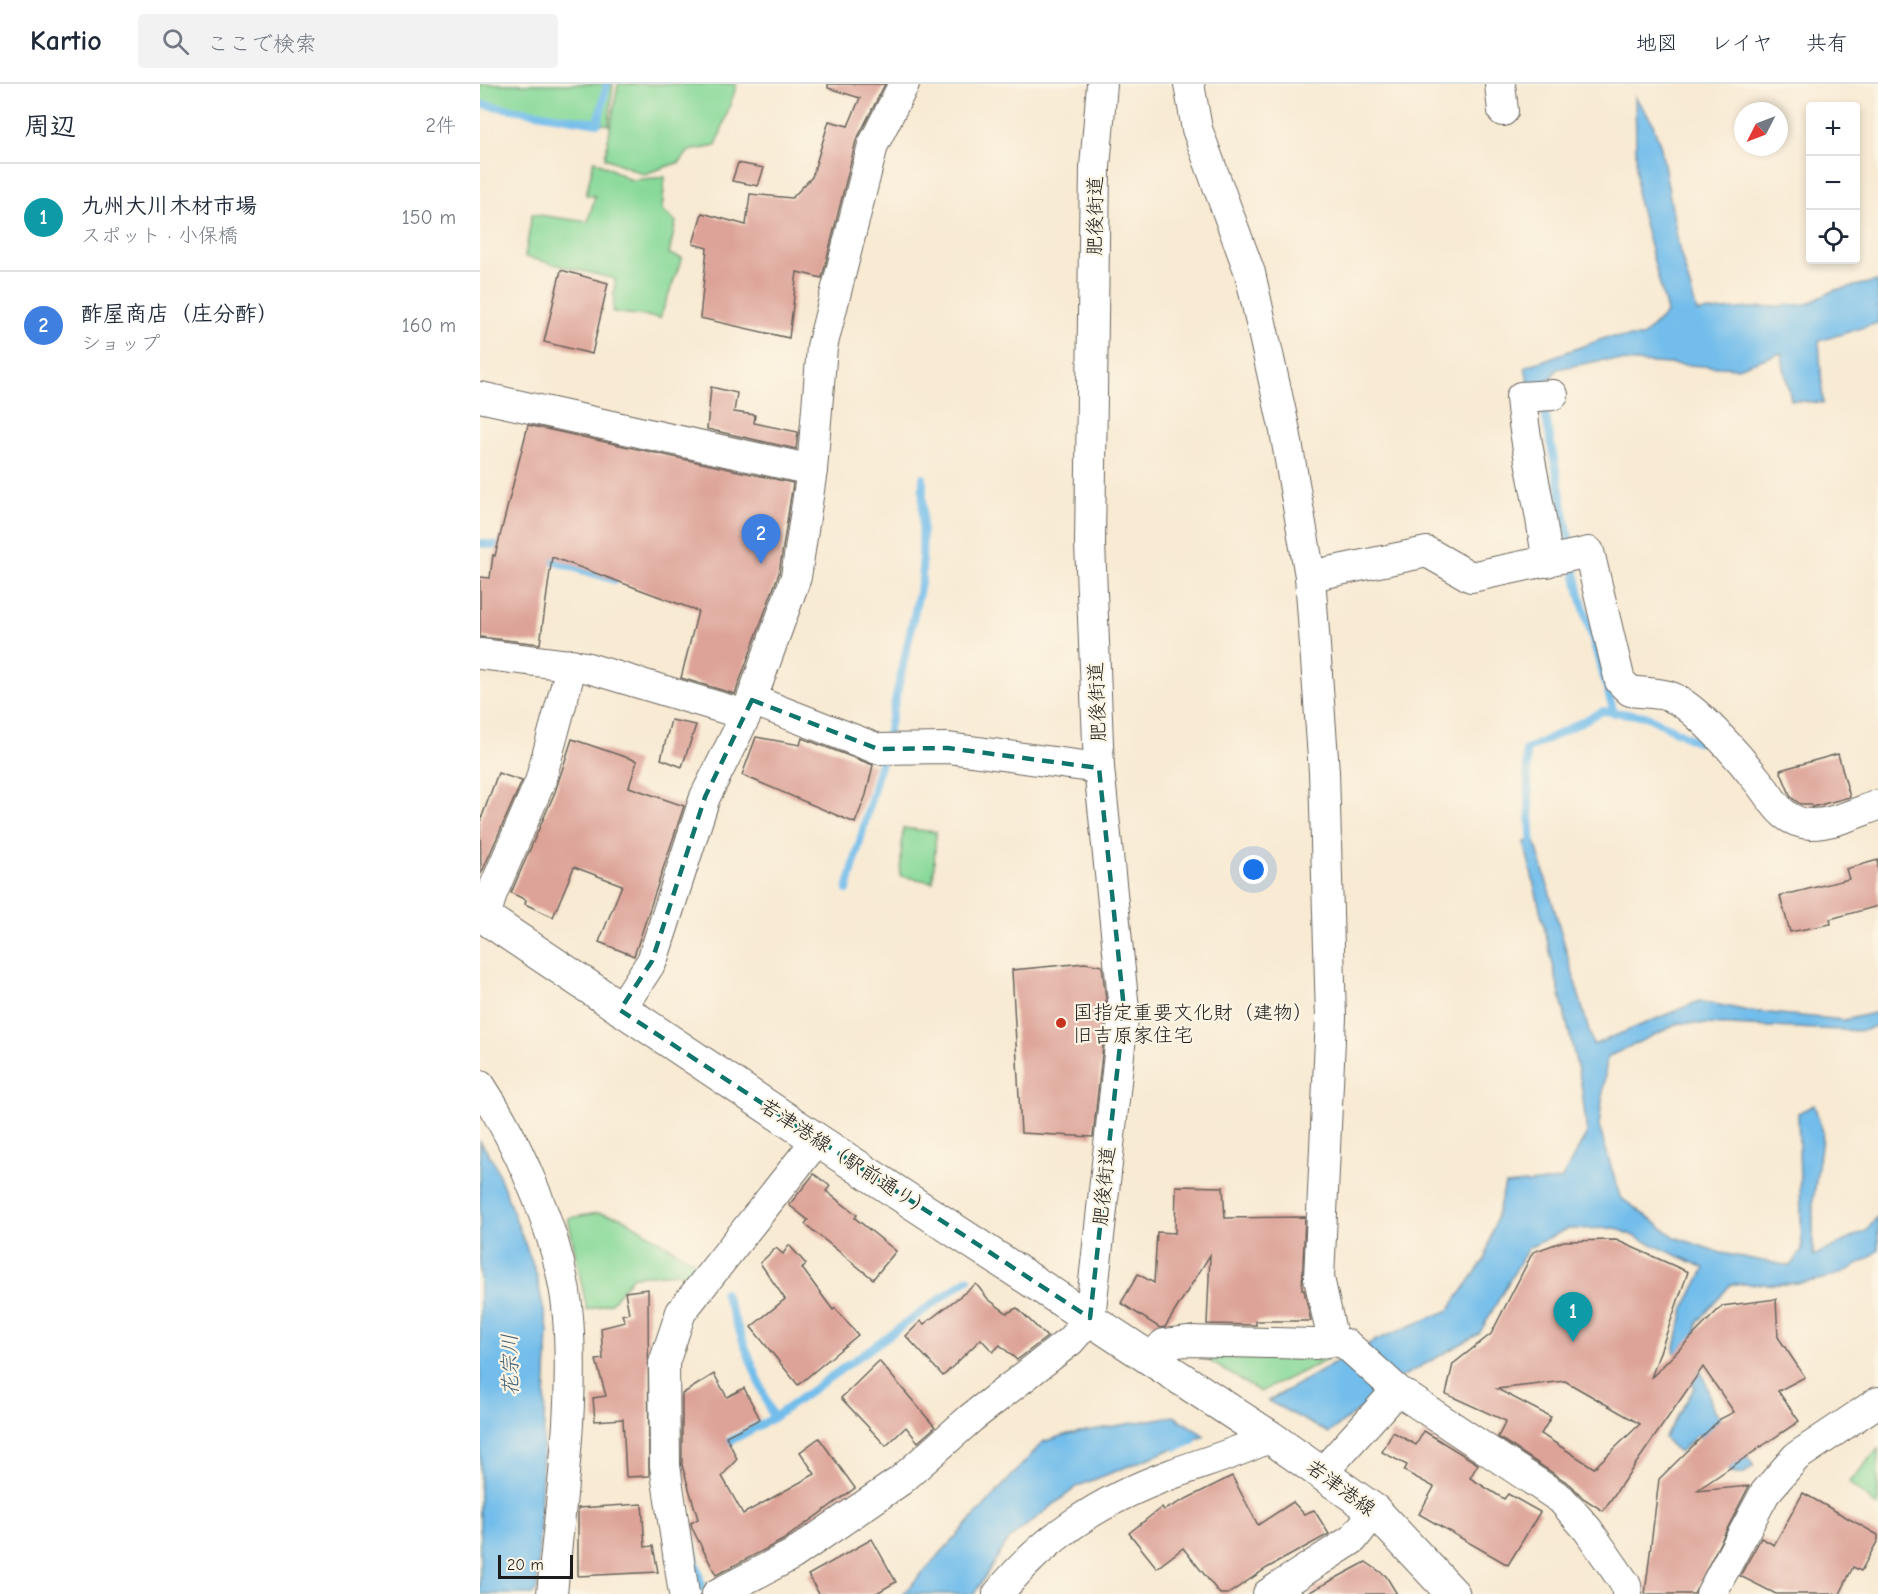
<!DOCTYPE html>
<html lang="ja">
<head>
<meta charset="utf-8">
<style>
	body { margin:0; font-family:"Comic Neue","Klee One",sans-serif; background:#f2f2f3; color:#1f2937 }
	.controls { position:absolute; right:18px; top:18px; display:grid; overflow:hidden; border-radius:6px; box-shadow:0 3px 9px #0003 }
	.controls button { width:54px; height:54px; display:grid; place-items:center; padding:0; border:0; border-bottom:2px solid #e0e1e3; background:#fff; color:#1f2937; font:30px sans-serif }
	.compass { position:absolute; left:1254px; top:18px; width:54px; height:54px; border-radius:50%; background:#fff; box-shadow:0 3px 9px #0003; rotate:228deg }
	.scale { position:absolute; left:18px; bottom:15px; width:75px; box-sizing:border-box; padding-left:6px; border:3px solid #1c1c1c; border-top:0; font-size:16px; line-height:21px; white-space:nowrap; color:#1c1c1c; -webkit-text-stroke:4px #fcf5e5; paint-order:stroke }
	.you { position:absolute; left:774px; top:786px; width:21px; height:21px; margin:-15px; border:4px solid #fff; border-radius:50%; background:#1a73e8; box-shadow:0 0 0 9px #1a73e833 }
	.badge { display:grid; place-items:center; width:39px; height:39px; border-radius:50%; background:#c8321e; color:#fff; font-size:20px; font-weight:700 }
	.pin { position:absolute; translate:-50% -50px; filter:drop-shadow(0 2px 3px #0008) }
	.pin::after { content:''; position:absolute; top:32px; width:21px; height:18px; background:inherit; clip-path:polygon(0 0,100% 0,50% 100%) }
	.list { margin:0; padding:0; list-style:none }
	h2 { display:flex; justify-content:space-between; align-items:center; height:78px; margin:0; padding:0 24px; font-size:26px }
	h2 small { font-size:20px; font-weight:400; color:#747a83 }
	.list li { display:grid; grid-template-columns:39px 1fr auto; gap:18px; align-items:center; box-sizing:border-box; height:108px; padding:0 24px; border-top:2px solid #e0e1e3 }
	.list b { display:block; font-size:22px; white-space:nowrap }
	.list p { margin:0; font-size:20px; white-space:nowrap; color:#747a83 }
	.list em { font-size:20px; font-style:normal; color:#747a83 }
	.icon { flex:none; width:33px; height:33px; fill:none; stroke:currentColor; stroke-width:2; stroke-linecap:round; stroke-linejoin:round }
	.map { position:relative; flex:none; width:1398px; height:1510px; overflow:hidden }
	header { display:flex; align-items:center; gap:36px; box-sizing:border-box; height:84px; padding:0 30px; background:#fff; border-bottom:2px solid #e0e1e3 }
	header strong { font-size:28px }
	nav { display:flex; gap:33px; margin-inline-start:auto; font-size:21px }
	.search { width:420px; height:54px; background:#f2f2f3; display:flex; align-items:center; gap:15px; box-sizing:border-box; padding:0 21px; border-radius:6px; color:#747a83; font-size:22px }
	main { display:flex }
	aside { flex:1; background:#fff }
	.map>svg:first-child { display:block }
</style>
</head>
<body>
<header>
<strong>Kartio</strong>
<div class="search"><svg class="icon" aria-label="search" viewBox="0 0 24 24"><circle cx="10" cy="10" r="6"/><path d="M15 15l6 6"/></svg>ここで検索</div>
<nav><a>地図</a><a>レイヤ</a><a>共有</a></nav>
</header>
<main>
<aside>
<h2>周辺<small>2件</small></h2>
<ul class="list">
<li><span class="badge" style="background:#0f9aa8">1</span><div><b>九州大川木材市場</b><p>スポット · 小保橋</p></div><em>150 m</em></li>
<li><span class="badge" style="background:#3f7fe0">2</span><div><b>酢屋商店（庄分酢）</b><p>ショップ</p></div><em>160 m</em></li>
</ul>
</aside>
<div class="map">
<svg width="1398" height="1510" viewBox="0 0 1398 1510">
	<rect width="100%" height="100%" fill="#fcf5e5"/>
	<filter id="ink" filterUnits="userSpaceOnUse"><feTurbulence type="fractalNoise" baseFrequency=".0167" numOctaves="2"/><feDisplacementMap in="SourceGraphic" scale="12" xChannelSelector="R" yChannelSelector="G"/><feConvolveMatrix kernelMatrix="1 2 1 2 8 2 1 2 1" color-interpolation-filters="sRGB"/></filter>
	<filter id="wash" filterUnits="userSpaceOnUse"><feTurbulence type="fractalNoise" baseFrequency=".008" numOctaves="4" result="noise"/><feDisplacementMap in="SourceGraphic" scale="24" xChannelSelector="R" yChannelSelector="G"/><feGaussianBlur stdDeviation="1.35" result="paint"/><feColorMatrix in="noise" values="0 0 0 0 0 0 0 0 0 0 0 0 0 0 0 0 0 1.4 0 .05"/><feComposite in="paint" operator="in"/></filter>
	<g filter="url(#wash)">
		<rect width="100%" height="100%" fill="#f8ead3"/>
		<g fill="#88d99a" stroke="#527a5b" stroke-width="1.5">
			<path d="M 0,0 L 133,0 L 129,41 L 0,20 Z"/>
			<path d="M 138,0 L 257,0 L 236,62 L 209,67 L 200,78 L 164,90 L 125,74 Z"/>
			<path d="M 114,76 L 151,96 L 185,93 L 182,126 L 196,138 L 189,170 L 202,174 L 180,234 L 133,228 L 135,195 L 45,173 L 52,130 L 108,138 L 115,112 L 106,111 Z"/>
			<path d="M 423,744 L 456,748 L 453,798 L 420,792 Z"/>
			<path d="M 118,1129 L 141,1133 L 229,1187 L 212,1206 L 199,1189 L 153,1192 L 131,1219 L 107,1226 L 88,1134 Z"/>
			<path d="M 723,1273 L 849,1275 L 780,1308 Z"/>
			<path d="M 1398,1365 L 1398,1423 L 1369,1399 Z"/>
		</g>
		<g fill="#72bdeb" stroke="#476c84" stroke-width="1.5">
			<path d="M 1155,13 L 1172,37 L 1181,64 L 1199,164 L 1217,228 L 1327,220 L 1355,206 L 1398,197 L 1398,239 L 1339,257 L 1343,319 L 1311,316 L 1301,269 L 1257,284 L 1123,276 L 1077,285 L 1066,303 L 1050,304 L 1045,283 L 1128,253 L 1162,253 L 1187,228 L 1157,112 Z"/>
			<path d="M 1055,757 L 1113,961 L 1219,917 L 1269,927 L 1364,936 L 1398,928 L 1398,941 L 1383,947 L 1200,939 L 1127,973 L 1119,1042 L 1140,1113 L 1195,1153 L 1241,1169 L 1310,1182 L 1322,1166 L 1318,1029 L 1334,1021 L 1343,1048 L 1333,1117 L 1333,1172 L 1386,1147 L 1398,1132 L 1398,1167 C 1351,1205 1308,1200 1251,1200 L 1218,1238 L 1211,1271 L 1225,1295 L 1232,1322 L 1274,1382 L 1263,1390 L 1251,1388 L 1218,1350 L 1199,1369 L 1184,1354 L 1215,1303 L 1194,1267 L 1204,1225 L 1225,1184 L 1136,1144 L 1087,1145 L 1048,1164 L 999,1250 L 920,1294 L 849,1349 L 788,1317 L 894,1257 L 969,1226 L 1005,1175 L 1025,1101 L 1081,1096 L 1107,1049 L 1101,999 L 1044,758 Z"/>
			<path d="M 0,1057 L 14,1078 L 56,1189 L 68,1246 L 57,1506 L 53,1510 L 0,1510 Z"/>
			<path d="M 694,1332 L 725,1352 L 598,1402 L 529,1455 L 494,1510 L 423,1510 L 563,1358 L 588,1350 Z"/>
		</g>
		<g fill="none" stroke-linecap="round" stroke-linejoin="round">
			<g stroke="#72bdeb" stroke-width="8">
				<path d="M 0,20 L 118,39 L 127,0"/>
				<path d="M 1063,317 L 1091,465"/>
				<path d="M 0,459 L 27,463"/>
				<path d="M 62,474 L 135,496"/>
				<path d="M 1093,477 L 1100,511 L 1134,629"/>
				<path d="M 406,658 L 442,495 L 443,394"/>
				<path d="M 1052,765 L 1046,666 L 1123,627 L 1166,632 L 1218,658"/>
				<path d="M 367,806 L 403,670"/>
				<path d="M 244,1208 L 293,1334"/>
				<path d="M 241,1362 L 293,1334 L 488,1195"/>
				<path d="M 697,1363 L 712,1357"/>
				<path d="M 209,1449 L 222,1504"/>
			</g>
		</g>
		<g id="blocks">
			<g fill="#dda398" fill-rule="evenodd">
				<path d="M 348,0 L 405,0 L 376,57 L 342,194 L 317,188 L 309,254 L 220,234 L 227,164 L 213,160 L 222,129 L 266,141 L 270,110 L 312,114 L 332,93 L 349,37 L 368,42 L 380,14 L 348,4 Z"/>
				<path d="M 258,79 L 284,84 L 278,102 L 252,97 Z"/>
				<path d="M 81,186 L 128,199 L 112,270 L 64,258 Z"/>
				<path d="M 231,303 L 257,309 L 254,328 L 275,331 L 274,339 L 318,348 L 316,365 L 227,345 Z"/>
				<path d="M 48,341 L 313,399 L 299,489 L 255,610 L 201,594 L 218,527 L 72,473 L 60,560 L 0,553 L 0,493 L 10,494 L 13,471 L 15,472 Z"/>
				<path d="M 191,636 L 216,641 L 202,683 L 181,675 Z"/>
				<path d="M 276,653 L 320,661 L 322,654 L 393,681 L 386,711 L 375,739 L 262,691 Z"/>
				<path d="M 92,655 L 157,677 L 149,703 L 204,722 L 154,872 L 119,858 L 142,801 L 94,783 L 73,833 L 45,820 L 46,816 L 31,809 L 75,708 Z"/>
				<path d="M 1358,670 L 1370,713 L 1332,723 L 1331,720 L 1320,720 L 1311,713 L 1300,686 Z"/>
				<path d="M 18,689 L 42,697 L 1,790 L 0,738 Z"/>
				<path d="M 1398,776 L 1398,822 L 1350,835 L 1351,840 L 1310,848 L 1300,812 L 1369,795 L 1366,785 Z"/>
				<path d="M 605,879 L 622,882 L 627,925 L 613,1053 L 541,1049 L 532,886 Z"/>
				<path d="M 334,1090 L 350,1102 L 346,1107 L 377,1131 L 375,1134 L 416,1167 L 393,1195 L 325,1140 L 328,1136 L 309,1121 Z"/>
				<path d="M 696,1102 L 743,1103 L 745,1134 L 825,1133 L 822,1206 L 824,1206 L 831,1237 L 776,1237 L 776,1241 L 727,1240 L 730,1171 L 685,1243 L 680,1244 L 641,1219 L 658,1190 L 674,1199 L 677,1148 L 695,1149 Z"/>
				<path d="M 1136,1156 L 1208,1188 L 1171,1294 L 1242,1222 L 1296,1215 L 1298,1253 L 1325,1293 L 1298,1307 L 1319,1337 L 1216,1407 L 1269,1402 L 1214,1510 L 1165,1510 L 1179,1395 L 1240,1335 L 1254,1328 L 1223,1283 L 1123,1427 L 1103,1414 L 1091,1401 L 1018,1353 L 1026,1337 L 966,1310 L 973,1280 L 1011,1250 L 1053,1168 L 1084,1157 ZM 1085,1297 L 1160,1340 L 1114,1384 L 1061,1350 L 1071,1333 L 1017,1305 Z"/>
				<path d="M 309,1161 L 326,1180 L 322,1184 L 353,1226 L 355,1224 L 378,1251 L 318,1301 L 271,1243 L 305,1215 L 280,1179 L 296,1164 L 303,1170 Z"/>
				<path d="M 496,1200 L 508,1215 L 527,1229 L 537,1224 L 567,1253 L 537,1276 L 520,1261 L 513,1268 L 501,1255 L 463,1292 L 426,1252 L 441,1237 L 444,1240 Z"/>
				<path d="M 168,1205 L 169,1392 L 146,1393 L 143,1335 L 115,1337 L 113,1314 L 126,1312 L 116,1276 L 123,1275 L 121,1244 L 145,1238 L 142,1231 L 149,1229 L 145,1208 Z"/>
				<path d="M 399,1277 L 455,1343 L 438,1358 L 426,1343 L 406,1362 L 361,1314 Z"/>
				<path d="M 234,1290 L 247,1313 L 264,1304 L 280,1335 L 246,1352 L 257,1375 L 242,1392 L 263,1430 L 335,1390 L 320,1368 L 339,1354 L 375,1404 L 303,1456 L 236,1491 L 212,1444 L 211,1439 L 218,1435 L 202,1381 L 202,1310 Z"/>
				<path d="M 944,1347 L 998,1380 L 990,1394 L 1024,1415 L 1028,1410 L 1060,1428 L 1028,1481 L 939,1430 L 954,1403 L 924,1387 L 927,1381 L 902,1368 L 913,1348 L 936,1361 Z"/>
				<path d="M 752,1392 L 778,1441 L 813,1418 L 824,1430 L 834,1426 L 849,1450 L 787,1484 L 748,1510 L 740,1510 L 703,1464 L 677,1484 L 649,1449 L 682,1423 L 684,1426 Z"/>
				<path d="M 1323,1409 L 1398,1451 L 1398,1456 L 1381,1487 L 1373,1483 L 1360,1510 L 1296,1510 L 1260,1492 L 1281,1454 L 1294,1461 Z"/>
				<path d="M 162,1420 L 165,1463 L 173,1462 L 178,1488 L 98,1492 L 98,1424 Z"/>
				<path d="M 392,1455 L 416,1498 L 395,1510 L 339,1510 L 328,1491 Z"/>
				<path d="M 886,1478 L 906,1492 L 917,1510 L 826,1510 Z"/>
			</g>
		</g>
	</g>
	<g filter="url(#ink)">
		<use href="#blocks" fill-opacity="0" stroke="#69645c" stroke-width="1.5"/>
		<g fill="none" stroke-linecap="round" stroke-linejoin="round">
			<defs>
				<g id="minor">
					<path d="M 709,0 L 717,45 L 770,189 L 805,347 L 830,492 L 844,688 L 851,934 L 839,1194 L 853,1257"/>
					<path d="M 1020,0 L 1023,27"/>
					<path d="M 0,313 L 332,386"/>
					<path d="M 1067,478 C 1062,422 1045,369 1041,313 L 1073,311"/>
					<path d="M 830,492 L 947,468 L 991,493 L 1109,468 L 1140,597 L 1150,607 C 1162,609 1179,608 1191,613 C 1215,622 1260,674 1277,696 C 1293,715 1301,739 1331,740 C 1353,740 1378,728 1398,721"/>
					<path d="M 0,570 L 105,583 L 266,631"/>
					<path d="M 272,616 L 398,665 L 468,664 L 619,684"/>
					<path d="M 5,834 L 12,809 L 60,698 L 92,580"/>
					<path d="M 140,926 L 172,877 L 225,713 L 266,631 L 316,493 L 332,386 L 342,263 L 393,61 L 424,0"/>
					<path d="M 0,1001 C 40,1061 83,1161 88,1233 C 95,1325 80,1419 72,1510"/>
					<path d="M 672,1273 L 684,1260 L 707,1257 L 835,1260 L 853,1257 L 866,1260 L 917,1306 L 1081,1415 L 1108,1446 L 1146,1501 L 1147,1510"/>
					<path d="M 842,1389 L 917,1306"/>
					<path d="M 204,1510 L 185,1382 L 184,1279 L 201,1228 L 337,1056"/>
					<path d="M 237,1510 L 312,1471 L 420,1397 L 491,1334 L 590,1257 L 610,1234 L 644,925 L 619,684 L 610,459 L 615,83 L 622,0"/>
					<path d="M 518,1510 C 565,1452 621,1416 692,1390 C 725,1378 758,1369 790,1353"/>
					<path d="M 788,1510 L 873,1455 L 895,1427"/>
					<path d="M 1231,1510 L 1285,1409 L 1316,1373 L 1398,1318"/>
				</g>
				<path id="secondary" d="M 0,830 L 337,1056 L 790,1353 L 895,1427 L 973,1510"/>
			</defs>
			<use href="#minor" stroke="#69645c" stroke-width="32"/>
			<use href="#secondary" stroke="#69645c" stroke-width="35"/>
			<use href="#minor" stroke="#fff" stroke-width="30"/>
			<use href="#secondary" stroke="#fff" stroke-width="33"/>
		</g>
	</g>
	<path fill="none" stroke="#0f766e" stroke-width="4.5" stroke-dasharray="12 8" stroke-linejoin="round" d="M 272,616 L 398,665 L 468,664 L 619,684 L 644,925 L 610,1234 L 140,926 L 172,877 L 225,713 Z"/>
	<circle fill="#c8321e" stroke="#fcf5e5" stroke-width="2" cx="581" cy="939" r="6"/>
	<g text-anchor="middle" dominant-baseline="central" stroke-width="4.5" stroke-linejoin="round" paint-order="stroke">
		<g font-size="20" fill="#1c1c1c" stroke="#fcf5e5">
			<text transform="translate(615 132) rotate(-89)">肥後街道</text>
			<text transform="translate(617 618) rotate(-92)">肥後街道</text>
			<text transform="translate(366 1074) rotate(33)">若津港線（駅前通り）</text>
			<text transform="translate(624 1102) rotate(-84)">肥後街道</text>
			<text transform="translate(861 1404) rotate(36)">若津港線</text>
		</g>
		<g font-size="20" fill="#1c1c1c" stroke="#fcf5e5" text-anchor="start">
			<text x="593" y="928">国指定重要文化財（建物）<tspan x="593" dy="23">旧吉原家住宅</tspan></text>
		</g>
		<g font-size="21" font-style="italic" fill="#3e5c6f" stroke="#fcf5e5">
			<text transform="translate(30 1281) rotate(-91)">花宗川</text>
		</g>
	</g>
</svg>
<div class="controls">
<button>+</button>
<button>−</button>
<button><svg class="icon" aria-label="locate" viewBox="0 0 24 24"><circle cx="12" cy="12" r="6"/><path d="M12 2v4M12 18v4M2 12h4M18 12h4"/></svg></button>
</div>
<svg class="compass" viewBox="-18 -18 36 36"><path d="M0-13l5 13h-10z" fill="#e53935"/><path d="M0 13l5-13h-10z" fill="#747a83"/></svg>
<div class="scale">20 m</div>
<div class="you"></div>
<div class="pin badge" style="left:1093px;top:1258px;background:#0f9aa8">1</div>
<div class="pin badge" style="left:281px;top:480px;background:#3f7fe0">2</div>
</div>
</main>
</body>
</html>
